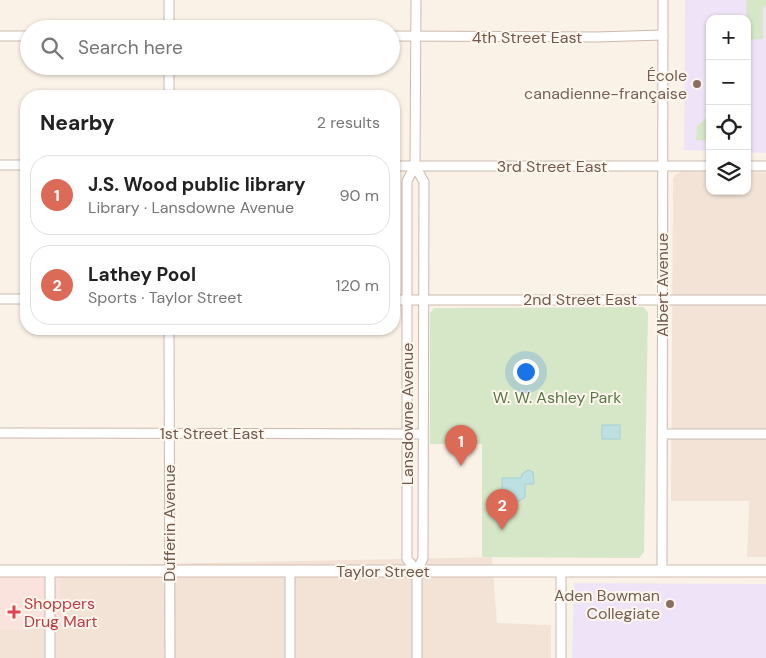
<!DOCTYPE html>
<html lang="en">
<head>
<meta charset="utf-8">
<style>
	body { margin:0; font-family:"DM Sans",sans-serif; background:#f2f2f2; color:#222 }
	.controls { position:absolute; right:15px; top:15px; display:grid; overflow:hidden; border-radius:10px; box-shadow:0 1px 4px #0004 }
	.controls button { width:45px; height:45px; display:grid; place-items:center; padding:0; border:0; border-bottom:1px solid #e0e0e0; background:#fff; color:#222; font:25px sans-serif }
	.you { position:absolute; left:525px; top:371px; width:18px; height:18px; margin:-12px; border:4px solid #fff; border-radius:50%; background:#1a73e8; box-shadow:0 0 0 8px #1a73e833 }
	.badge { display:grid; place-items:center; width:32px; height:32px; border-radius:50%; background:#db6a56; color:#fff; font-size:16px; font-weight:700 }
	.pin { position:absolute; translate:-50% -41px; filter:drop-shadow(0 1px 2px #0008) }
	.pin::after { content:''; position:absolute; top:26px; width:18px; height:15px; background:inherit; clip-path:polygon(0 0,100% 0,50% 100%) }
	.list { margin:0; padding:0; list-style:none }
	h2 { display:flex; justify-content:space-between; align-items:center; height:65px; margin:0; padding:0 20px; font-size:21px }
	h2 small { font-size:16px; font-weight:400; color:#767676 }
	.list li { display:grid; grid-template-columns:32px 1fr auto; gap:15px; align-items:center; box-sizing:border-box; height:80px; margin:0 10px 10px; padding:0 10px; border:1px solid #e0e0e0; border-radius:20px }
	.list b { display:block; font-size:19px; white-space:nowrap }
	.list p { margin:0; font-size:16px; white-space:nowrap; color:#767676 }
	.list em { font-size:16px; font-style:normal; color:#767676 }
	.icon { flex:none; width:28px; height:28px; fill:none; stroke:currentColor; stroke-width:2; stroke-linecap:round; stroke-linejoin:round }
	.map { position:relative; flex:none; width:766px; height:658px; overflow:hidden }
	.search { position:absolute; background:#fff; box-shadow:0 1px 4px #0004; left:20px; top:20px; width:380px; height:55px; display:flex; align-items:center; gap:12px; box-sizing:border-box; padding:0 18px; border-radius:28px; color:#767676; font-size:19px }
	.panel { position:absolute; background:#fff; box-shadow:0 1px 4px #0004; left:20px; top:90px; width:380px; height:245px; border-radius:20px }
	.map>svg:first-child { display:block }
</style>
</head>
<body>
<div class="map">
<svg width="766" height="658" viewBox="0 0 766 658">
	<rect width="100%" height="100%" fill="#fbf2e7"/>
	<g fill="#f2e3d6">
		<path d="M 682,171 L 710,172 L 710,191 L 747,191 L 747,172 L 766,173 L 766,557 L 747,557 L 749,501 L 671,501 L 673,179 L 675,175 Z"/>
		<path d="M 492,557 L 497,623 L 551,625 L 551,658 L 0,658 L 0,629 L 60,629 L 60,566 Z"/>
	</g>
	<rect fill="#fae3dc" x="0" y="566" width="60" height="63"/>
	<g fill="#efe4f7">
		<path d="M 685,0 L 766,0 L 766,153 L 747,152 L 747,19 L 710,19 L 710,151 L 684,150 Z"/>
		<path d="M 574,583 L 766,584 L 766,658 L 572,658 Z"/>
	</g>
	<g fill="#d6e7c7">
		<path d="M 746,0 L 766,0 L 766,5 L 763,8 L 763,39 L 747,40 Z"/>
		<path d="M 706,118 L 710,122 L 710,141 L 696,140 L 697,126 Z"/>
		<path d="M 643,307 L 648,312 L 644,552 L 639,558 L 482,557 L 482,444 L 430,444 L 430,313 L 434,308 Z"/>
	</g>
	<g fill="#bde0e3" stroke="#a4d0d4">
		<rect x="602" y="425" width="18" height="14"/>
		<path d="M 528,470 L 533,472 L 534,484 L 525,484 L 525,497 L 514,504 L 502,497 L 502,478 L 521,478 L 522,474 Z"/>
	</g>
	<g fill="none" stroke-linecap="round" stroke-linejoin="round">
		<defs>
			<g id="street">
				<path d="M 169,0 L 169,29"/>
				<path d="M 416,0 L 415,166 L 407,181 L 407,559 L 417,571"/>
				<path d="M 0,36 L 29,36"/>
				<path d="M 391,36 L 596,37 L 663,35"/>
				<path d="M 169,66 L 169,96"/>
				<path d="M 0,165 L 26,165"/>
				<path d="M 394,166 L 710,166"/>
				<path d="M 415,166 L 424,182 L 423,558 L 417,571 L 417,658"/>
				<path d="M 747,166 L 766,166"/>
				<path d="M 0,299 L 26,299"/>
				<path d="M 394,300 L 766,300"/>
				<path d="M 169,329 L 170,658"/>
				<path d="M 0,433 L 423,434"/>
				<path d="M 663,434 L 766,434"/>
				<path d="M 290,571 L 290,658"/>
				<path d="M 561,571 L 561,658"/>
				<path d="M 662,571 L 663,0"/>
				<path d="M 50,658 L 50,571"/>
			</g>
			<path id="secondary" d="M 0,571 L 766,571"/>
		</defs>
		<use href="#street" stroke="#ccb9ae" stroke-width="11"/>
		<use href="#secondary" stroke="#d0bbaf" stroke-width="13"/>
		<use href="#street" stroke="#fff" stroke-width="9"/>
		<use href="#secondary" stroke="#fff" stroke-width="11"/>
	</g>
	<g fill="#8d6e63" stroke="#fef6ed" stroke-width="2">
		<circle cx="697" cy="84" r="5"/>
		<circle cx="670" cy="604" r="5"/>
	</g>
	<path fill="#e0444e" stroke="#fef6ed" stroke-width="2" d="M11.5 604.5h5v5h5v5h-5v5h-5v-5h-5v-5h5z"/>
	<g text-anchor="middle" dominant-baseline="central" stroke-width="4" stroke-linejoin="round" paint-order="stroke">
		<g font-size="16" fill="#72584d" stroke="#fef6ed">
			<text x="527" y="37">4th Street East</text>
			<text x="552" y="166">3rd Street East</text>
			<text transform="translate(662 285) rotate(-90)">Albert Avenue</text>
			<text x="580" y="299">2nd Street East</text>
			<text transform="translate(407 414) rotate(-90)">Lansdowne Avenue</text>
			<text x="212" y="433">1st Street East</text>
			<text transform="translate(169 523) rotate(-90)">Dufferin Avenue</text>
			<text x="383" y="571">Taylor Street</text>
		</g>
		<g font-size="16" fill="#785e54" stroke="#fef6ed" text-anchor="end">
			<text x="687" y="75">École<tspan x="687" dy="18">canadienne-française</tspan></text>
			<text x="660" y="595">Aden Bowman<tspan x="660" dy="18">Collegiate</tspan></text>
		</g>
		<g font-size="16" fill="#587846" stroke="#fef6ed">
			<text x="557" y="397">W. W. Ashley Park</text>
		</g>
		<g font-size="16" fill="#be3a42" stroke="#fef6ed" text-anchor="start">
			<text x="24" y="603">Shoppers<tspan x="24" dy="18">Drug Mart</tspan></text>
		</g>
	</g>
</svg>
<div class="controls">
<button>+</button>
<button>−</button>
<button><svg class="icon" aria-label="locate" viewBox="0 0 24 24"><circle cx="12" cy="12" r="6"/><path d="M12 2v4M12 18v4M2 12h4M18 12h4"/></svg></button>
<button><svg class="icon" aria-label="layers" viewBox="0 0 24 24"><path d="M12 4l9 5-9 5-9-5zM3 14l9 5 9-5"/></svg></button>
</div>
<div class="you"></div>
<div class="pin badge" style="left:461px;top:466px">1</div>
<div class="pin badge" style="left:502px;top:530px">2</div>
<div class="search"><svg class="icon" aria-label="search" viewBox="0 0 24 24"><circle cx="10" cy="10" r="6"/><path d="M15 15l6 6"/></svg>Search here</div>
<section class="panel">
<h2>Nearby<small>2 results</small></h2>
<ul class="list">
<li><span class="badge">1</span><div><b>J.S. Wood public library</b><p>Library · Lansdowne Avenue</p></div><em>90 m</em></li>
<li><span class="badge">2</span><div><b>Lathey Pool</b><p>Sports · Taylor Street</p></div><em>120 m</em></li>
</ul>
</section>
</div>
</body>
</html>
